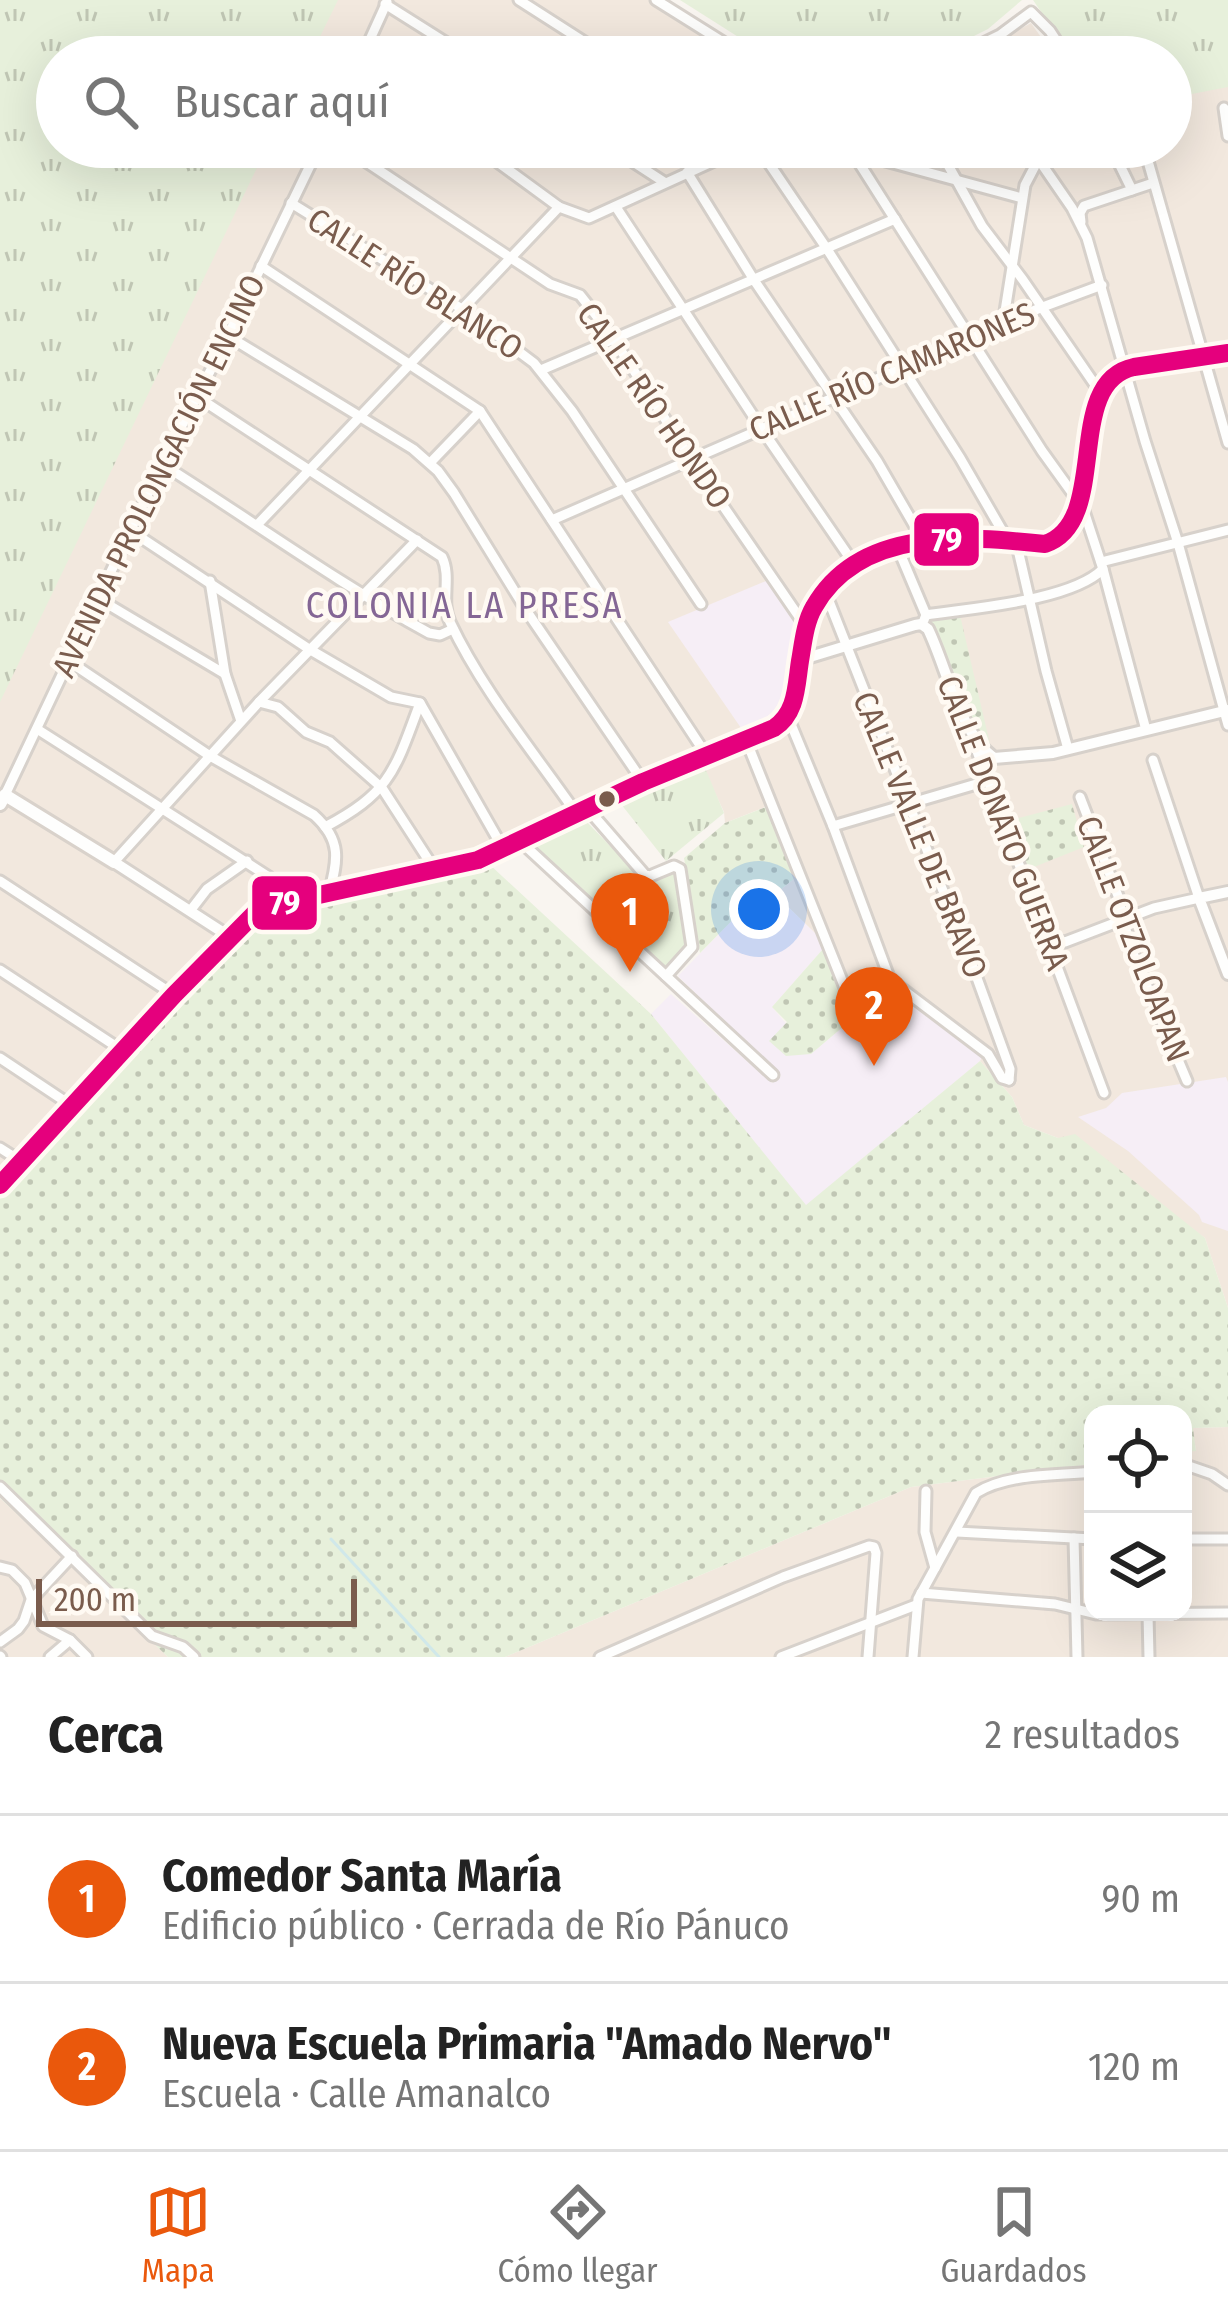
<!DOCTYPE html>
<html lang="es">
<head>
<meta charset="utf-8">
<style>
	body { margin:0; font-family:"Fira Sans Condensed",sans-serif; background:#f2f2f2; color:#222 }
	.controls { position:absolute; right:36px; bottom:36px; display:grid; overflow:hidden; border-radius:24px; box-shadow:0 12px 48px #0002 }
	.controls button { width:108px; height:108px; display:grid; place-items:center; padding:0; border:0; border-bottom:3px solid #e0e0e0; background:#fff; color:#222; font:60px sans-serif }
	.scale { position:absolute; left:36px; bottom:30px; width:321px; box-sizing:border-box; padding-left:12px; border:6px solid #7a5c4d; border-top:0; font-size:33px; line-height:42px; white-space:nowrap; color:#7a5c4d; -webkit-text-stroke:9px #fffaf3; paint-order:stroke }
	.you { position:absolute; left:759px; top:909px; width:42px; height:42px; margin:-30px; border:9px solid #fff; border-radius:50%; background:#1a73e8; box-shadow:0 0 0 18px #1a73e833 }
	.badge { display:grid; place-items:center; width:78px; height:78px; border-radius:50%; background:#ea580c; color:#fff; font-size:39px; font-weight:700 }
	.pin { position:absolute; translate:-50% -99px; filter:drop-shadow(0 3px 6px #0008) }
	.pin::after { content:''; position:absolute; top:63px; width:42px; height:36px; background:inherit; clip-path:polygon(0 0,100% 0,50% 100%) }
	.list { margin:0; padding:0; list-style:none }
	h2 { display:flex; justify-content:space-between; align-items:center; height:156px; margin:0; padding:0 48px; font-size:51px }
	h2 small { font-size:39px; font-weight:400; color:#767676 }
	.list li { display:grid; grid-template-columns:78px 1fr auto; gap:36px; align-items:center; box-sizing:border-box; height:168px; padding:0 48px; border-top:3px solid #e0e0e0 }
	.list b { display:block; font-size:45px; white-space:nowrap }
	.list p { margin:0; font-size:39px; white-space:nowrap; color:#767676 }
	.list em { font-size:39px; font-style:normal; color:#767676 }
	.icon { flex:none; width:66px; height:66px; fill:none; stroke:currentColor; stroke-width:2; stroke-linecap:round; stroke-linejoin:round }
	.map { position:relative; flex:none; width:1228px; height:1657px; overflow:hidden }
	.search { position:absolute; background:#fff; box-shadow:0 12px 48px #0002; left:36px; right:36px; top:36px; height:132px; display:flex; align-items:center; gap:30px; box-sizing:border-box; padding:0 42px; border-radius:66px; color:#767676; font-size:45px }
	.sheet { height:492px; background:#fff }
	nav { display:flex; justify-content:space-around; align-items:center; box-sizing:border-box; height:168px; border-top:3px solid #e0e0e0; background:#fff; font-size:33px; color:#767676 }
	nav a { display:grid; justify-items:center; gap:6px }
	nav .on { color:#ea580c }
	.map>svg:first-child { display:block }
</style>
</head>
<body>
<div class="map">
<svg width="1228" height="1657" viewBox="0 0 1228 1657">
	<defs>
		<pattern id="grass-dots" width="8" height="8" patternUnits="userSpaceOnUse" patternTransform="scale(3)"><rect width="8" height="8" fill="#e7f0db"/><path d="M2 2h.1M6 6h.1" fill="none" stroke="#c0c6b4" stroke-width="1.8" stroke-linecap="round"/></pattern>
		<pattern id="park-tufts" width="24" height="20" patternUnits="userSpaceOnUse" patternTransform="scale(3)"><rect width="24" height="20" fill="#e7f0db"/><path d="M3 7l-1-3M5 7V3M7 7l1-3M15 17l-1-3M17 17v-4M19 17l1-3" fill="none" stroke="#c0c6b4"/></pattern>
	</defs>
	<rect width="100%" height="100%" fill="#f9f5f0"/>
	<g fill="#f2e8de">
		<path d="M 330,0 L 658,0 L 735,57 L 303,57 Z"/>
		<path d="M 1031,23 L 1055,57 L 970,57 Z"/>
		<path d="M 1228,85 L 1228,1308 L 1205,1238 L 1058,1138 L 1024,1125 L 1012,1097 L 980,1061 L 982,1055 L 876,978 L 839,994 L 818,936 L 775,894 L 794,879 L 765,807 L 725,823 L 724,812 L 695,750 L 588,797 L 473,852 L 252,900 L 207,943 L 0,1167 L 0,694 L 259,147 L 1171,147 L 1171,95 Z"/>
		<path d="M 1228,1427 L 1228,1657 L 505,1657 L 911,1487 L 1093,1464 L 1093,1612 L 1183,1612 L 1183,1452 L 1196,1450 L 1192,1428 Z"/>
		<path d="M 0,1498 L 168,1657 L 0,1657 Z"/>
	</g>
	<g fill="#f6eef6">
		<path d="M 766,581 L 795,623 L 780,708 L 771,717 L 741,728 L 668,622 Z"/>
		<path d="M 766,886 L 818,936 L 823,949 L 772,1007 L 811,1054 L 851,1020 L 895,994 L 982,1056 L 980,1061 L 806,1206 L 651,1014 L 671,994 L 772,1083 L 781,1076 L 678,976 Z"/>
		<path d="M 1226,1077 L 1228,1082 L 1228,1231 L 1202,1222 L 1199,1215 L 1128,1151 L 1078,1117 L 1106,1108 L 1122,1093 Z"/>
	</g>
	<g fill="url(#grass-dots)">
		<path d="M 959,611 L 990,744 L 965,716 L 921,613 Z"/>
		<path d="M 1072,804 L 1084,847 L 1024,871 L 1011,820 Z"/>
		<path d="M 766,807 L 794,879 L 775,894 L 766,886 L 700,953 L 684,858 L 725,823 Z"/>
		<path d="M 488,863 L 651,1014 L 806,1205 L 980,1061 L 1012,1097 L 1024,1125 L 1058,1138 L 1075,1134 L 1205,1238 L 1228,1308 L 1228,1427 L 1193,1428 L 1196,1451 L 1183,1452 L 1183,1414 L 1093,1414 L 1093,1464 L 911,1487 L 505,1657 L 168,1657 L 0,1498 L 0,1196 L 258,916 Z"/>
		<path d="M 823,949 L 839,993 L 876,977 L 895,994 L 851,1020 L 811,1054 L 786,1056 L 769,1041 L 787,1022 L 772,1007 Z"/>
	</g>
	<g fill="url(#park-tufts)">
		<path d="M 0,0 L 338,0 L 310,57 L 57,57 L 57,147 L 267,147 L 0,702 Z"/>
		<path d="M 680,0 L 1022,0 L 988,29 L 932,57 L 770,57 Z"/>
		<path d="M 1033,0 L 1228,0 L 1228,87 L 1171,98 L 1171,57 L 1072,57 Z"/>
		<path d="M 703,763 L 724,813 L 666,861 L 617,799 Z"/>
		<path d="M 585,820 L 644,881 L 675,868 L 686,948 L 663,973 L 532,847 Z"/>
	</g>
	<g fill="#e7f0db">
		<path d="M 586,865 L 620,897 L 606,912 L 572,879 Z"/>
		<path d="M 628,901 L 679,949 L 663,966 L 612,918 Z"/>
	</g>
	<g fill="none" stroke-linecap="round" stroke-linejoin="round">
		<path stroke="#d0e8ea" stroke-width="3" d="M 331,1539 L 439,1657"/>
		<defs>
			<g id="minor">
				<path d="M 519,0 L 608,57"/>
				<path d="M 656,0 L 747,57"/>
				<path d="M 385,4 L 469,57"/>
				<path d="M 362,57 L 387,2"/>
				<path d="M 955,57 L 1000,35 L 1031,12 L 1050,31 L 1067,57"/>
				<path d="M 1224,108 L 1228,136"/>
				<path d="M 344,147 L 550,284 L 580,295 L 609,332 L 691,459 L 806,627"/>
				<path d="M 477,147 L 559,207 L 589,218 L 745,147"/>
				<path d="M 610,147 L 664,182"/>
				<path d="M 758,147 L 827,249 L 960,458 L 1008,541"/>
				<path d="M 834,147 L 1022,198"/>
				<path d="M 849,147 L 1042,451 L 1083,508 L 1103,569 L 1146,730"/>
				<path d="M 938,147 L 982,226 L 1023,280 L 1102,395"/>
				<path d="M 1030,147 L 1072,208 L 1087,238 L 1145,441 L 1178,543 L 1228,725"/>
				<path d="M 1111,147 L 1132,190"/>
				<path d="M 1144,147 L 1228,443"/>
				<path d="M 687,172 L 754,280 L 877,461 L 917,530 L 921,540"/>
				<path d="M 291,203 L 462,309 L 534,363 L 572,411 L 701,604"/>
				<path d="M 616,207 L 761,428 L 854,564"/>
				<path d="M 1081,222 L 1080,213 L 1084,206 L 1153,183"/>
				<path d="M 261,266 L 480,411 L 707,756"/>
				<path d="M 1003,324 L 1025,185 L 1036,164 L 1067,147"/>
				<path d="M 228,336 L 413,449 L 438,471 L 454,493 L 528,613 L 643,782"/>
				<path d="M 541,370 L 895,219"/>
				<path d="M 196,396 L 442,557 C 452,578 440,601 450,622 C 482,690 533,751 576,813"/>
				<path d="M 430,463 L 480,411"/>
				<path d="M 162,464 C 251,520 336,582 429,633 L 440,635 L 453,629"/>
				<path d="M 552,520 L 1040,308 L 1102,285"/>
				<path d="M 258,524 L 559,207"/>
				<path d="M 131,531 L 309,649 L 391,697 L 420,703 L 504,850"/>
				<path d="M 1016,541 L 1046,671 L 1068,749"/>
				<path d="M 902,558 L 926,615 L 924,620"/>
				<path d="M 1101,562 L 1228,530"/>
				<path d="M 210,581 L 225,674 L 241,721"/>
				<path d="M 825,591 L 973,967 L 1010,1069 L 1009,1080"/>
				<path d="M 99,599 L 225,674"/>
				<path d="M 926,615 C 971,608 1071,601 1103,569"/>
				<path d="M 800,660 L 812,609 L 825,591 L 854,564 L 898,546 L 934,539 L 1045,544 C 1060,540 1071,529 1076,514 C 1083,475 1088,377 1134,367 L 1228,353"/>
				<path d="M 70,662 L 210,756 L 314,815 C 342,840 338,860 329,893"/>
				<path d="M 259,702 L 278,707 L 306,732 L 330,742 L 382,788 L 435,870"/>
				<path d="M 788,717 L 833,826 L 889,977 L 901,988 L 988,1054 L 1002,1078 L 1009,1080"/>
				<path d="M 37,729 L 269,877"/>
				<path d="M 972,738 L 1104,1093"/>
				<path d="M 746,740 L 845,988"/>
				<path d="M 5,795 L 162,464 L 219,354 L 319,147"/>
				<path d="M 1080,797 L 1118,896 L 1130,946 L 1187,1081"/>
				<path d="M 587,808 L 645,875 L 650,876 L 674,866 L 680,869 L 692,947 L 666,976"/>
				<path d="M 833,826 L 990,780"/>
				<path d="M 325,827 C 391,792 395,770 420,703"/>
				<path d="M 520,841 L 773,1075"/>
				<path d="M 114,862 L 259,702 L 417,540"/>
				<path d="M 0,881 L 174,995"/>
				<path d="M 190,911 L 207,889 L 247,861"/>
				<path d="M 1047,939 L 1065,942 L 1154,908 L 1199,898 L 1153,760"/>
				<path d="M 0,970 L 123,1051"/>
				<path d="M 0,1058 L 72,1106"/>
				<path d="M 0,1148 L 22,1162"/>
				<path d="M 0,1185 L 230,937"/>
				<path d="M 1183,1464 L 1212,1474 L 1228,1485"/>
				<path d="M 0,1487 L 152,1636 L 183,1647 L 194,1657"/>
				<path d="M 926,1491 L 925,1532 L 935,1568"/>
				<path d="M 957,1532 L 1093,1539"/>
				<path d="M 1074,1538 L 1077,1657"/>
				<path d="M 1183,1539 L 1228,1539"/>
				<path d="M 0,1567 L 12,1570 L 25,1583 L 43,1626 L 70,1640 L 87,1657"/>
				<path d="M 921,1593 L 1055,1604 L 1096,1614 L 1228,1613"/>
				<path d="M 1148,1614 L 1149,1657"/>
				<path d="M 0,1642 L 18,1629 L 24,1621 L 31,1600 L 72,1556"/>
				<path d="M 0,1656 L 1,1657"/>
				<path d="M 50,1657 L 70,1640"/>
				<path d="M 600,1657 L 783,1577 L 869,1546 L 874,1547 L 876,1553 L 868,1657"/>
				<path d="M 781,1657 L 916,1605"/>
				<path d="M 913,1657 L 918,1599 L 976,1493 C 1008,1473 1056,1476 1093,1472"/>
			</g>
			<g id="tertiary">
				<path d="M 114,862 L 230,937 L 252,915 L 263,908 L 478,860 L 643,782 L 767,731 C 798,715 795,691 800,660 L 915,625 L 921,624 L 928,629 C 947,668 959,732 994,758 L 1053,753 L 1228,710"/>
				<path d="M 1228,892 L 1199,898 L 1228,974"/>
			</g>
			<path id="secondary" d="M 0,804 L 5,795 L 114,862"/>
		</defs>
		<use href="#minor" stroke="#d7d1cb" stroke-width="15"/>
		<use href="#tertiary" stroke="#d7d1cb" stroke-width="16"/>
		<use href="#secondary" stroke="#d9d2cb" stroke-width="18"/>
		<use href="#minor" stroke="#fefefd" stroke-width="9"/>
		<use href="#tertiary" stroke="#fefefd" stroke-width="10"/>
		<use href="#secondary" stroke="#fefefd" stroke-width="12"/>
		<defs>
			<path id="bus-1" d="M 0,1185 L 174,995 L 256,912 L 287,902 L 478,860 L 643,782 L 774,728 C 797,713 796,686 800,661 C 803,644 805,622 814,607 C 860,526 966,536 1045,544 C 1112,522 1062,382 1134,367 L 1228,353"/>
		</defs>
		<use href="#bus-1" stroke="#fffaf3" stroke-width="27"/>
		<use href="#bus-1" stroke="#e5007d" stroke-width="18"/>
	</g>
	<circle fill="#7a5c4d" stroke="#fffaf3" stroke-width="4.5" cx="607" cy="799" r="10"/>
	<g text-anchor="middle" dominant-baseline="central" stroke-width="9" stroke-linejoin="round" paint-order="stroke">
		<g font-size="33" fill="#7a5c4d" stroke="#fffaf3">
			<text transform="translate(415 284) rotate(33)">CALLE RÍO BLANCO</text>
			<text transform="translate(892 372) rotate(-23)">CALLE RÍO CAMARONES</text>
			<text transform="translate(654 406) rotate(55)">CALLE RÍO HONDO</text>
			<text transform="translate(159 476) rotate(-64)">AVENIDA PROLONGACIÓN ENCINO</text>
			<text transform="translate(1003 823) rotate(69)">CALLE DONATO GUERRA</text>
			<text transform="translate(920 835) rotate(68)">CALLE VALLE DE BRAVO</text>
			<text transform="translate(1133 939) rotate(69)">CALLE OTZOLOAPAN</text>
		</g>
		<g font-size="36" letter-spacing="3" fill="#846695" stroke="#fffaf3">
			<text x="465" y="606">COLONIA LA PRESA</text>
		</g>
	</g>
	<g stroke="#fffaf3" stroke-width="4.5">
		<rect x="912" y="511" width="69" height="57" rx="12" fill="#e5007d"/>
		<rect x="250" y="874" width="69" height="58" rx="12" fill="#e5007d"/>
	</g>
	<g font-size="33" text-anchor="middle" font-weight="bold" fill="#fff">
		<text x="947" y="551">79</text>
		<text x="285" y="914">79</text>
	</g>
</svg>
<div class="controls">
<button><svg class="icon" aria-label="locate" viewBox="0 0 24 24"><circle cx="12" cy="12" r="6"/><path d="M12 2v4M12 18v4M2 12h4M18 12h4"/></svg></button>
<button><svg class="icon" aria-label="layers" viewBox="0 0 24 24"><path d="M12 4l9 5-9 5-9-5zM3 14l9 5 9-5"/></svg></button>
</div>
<div class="scale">200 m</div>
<div class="you"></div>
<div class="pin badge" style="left:630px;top:972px">1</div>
<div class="pin badge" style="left:874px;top:1066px">2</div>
<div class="search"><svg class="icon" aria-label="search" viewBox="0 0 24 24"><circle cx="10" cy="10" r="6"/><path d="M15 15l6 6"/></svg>Buscar aquí</div>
</div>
<section class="sheet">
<h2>Cerca<small>2 resultados</small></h2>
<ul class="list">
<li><span class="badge">1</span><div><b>Comedor Santa María</b><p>Edificio público · Cerrada de Río Pánuco</p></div><em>90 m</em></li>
<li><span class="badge">2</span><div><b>Nueva Escuela Primaria &quot;Amado Nervo&quot;</b><p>Escuela · Calle Amanalco</p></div><em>120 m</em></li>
</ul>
</section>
<nav>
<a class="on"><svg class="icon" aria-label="map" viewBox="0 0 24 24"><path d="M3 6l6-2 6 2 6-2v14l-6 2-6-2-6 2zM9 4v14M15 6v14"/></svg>Mapa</a>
<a><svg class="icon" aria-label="directions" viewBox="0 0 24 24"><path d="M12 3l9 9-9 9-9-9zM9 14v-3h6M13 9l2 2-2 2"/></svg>Cómo llegar</a>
<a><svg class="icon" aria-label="saved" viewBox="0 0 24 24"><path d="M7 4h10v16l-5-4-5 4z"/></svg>Guardados</a>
</nav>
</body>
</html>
